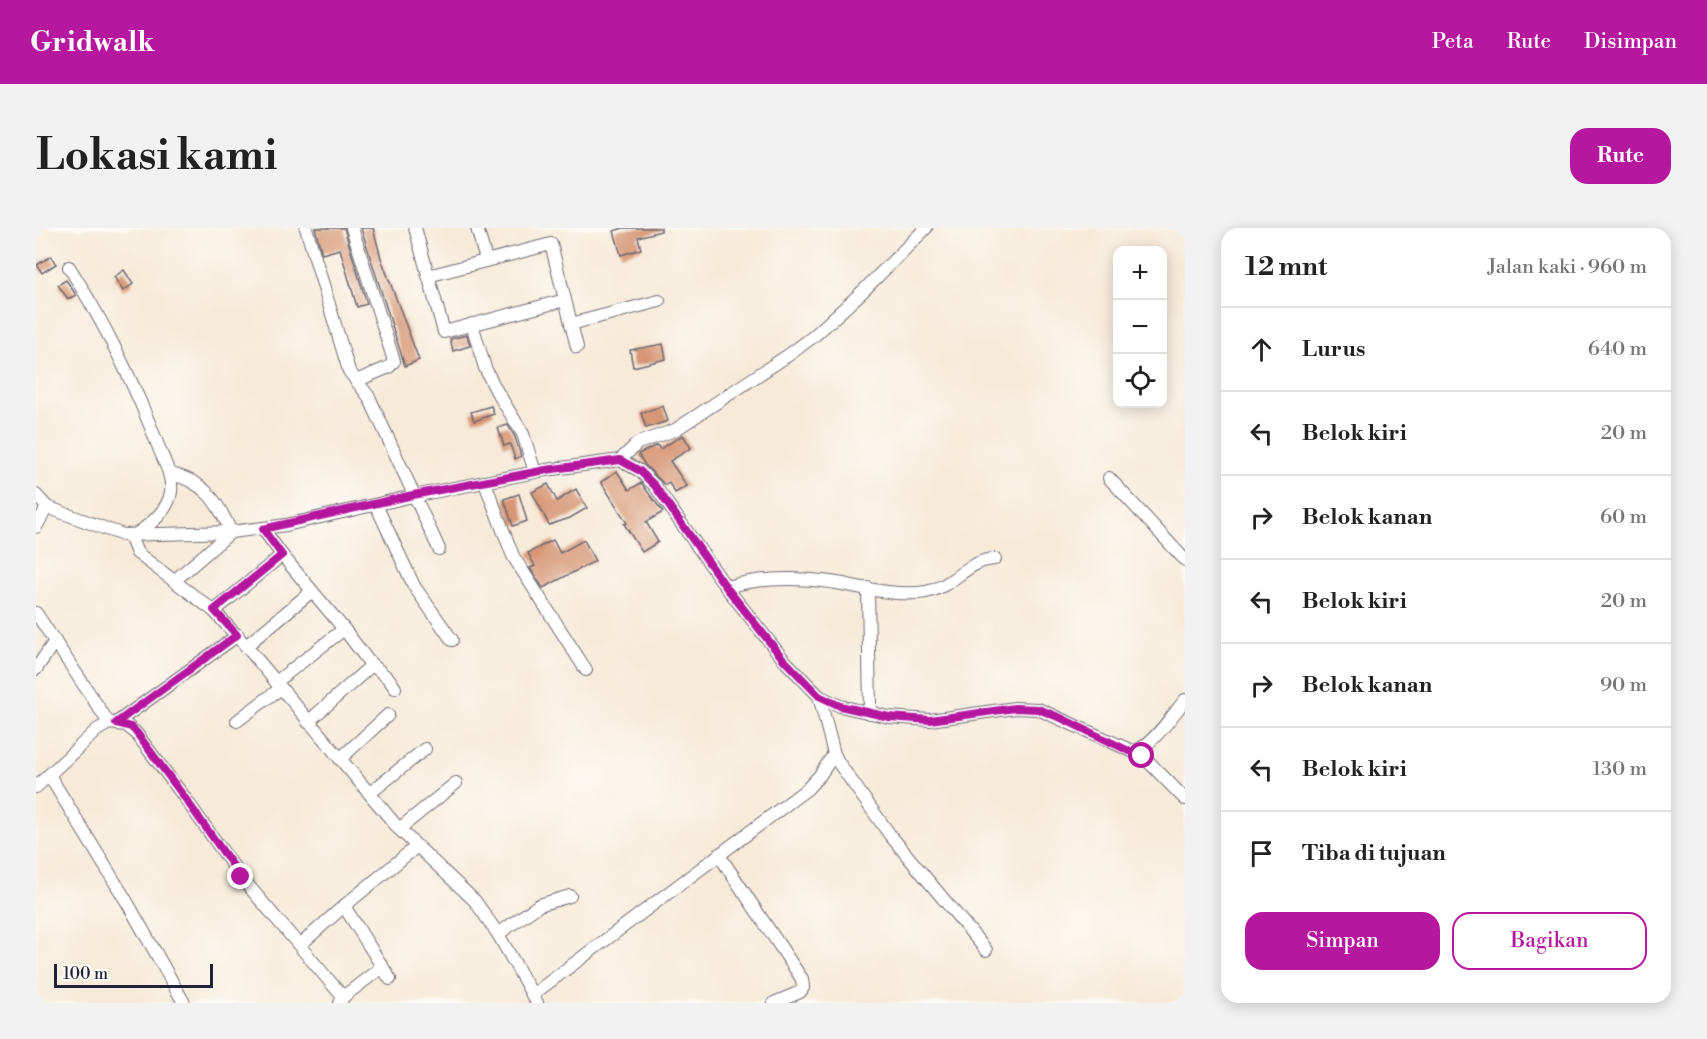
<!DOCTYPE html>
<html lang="id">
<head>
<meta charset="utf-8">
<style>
	body { margin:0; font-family:"Libre Bodoni",serif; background:#f2f2f2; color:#222 }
	.controls { position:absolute; right:18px; top:18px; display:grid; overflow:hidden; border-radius:12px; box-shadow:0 3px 15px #0003 }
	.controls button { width:54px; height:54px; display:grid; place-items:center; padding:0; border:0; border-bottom:2px solid #e0e0e0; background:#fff; color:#222; font:30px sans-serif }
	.scale { position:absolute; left:18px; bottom:15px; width:159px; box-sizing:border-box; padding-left:6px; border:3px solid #22223b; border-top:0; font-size:16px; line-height:21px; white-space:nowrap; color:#22223b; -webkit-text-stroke:4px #fdfcf7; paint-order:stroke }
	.stop { position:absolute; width:18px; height:18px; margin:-14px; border:4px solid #b5179e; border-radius:50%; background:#fff }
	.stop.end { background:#b5179e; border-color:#fff; box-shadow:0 2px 6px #0008 }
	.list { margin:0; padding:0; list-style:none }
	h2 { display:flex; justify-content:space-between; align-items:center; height:78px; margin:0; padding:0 24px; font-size:26px }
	h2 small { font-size:20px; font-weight:400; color:#767676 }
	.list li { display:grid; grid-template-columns:39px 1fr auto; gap:18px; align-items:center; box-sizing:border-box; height:84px; padding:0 24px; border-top:2px solid #e0e0e0 }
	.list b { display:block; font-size:22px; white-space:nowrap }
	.list em { font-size:20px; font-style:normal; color:#767676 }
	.actions { display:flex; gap:12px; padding:18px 24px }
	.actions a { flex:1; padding:14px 0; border:2px solid #b5179e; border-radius:18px; text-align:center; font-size:21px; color:#b5179e }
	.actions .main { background:#b5179e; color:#fff }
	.icon { flex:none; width:33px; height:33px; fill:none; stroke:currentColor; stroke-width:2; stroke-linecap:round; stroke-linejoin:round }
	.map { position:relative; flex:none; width:1149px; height:775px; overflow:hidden; border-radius:18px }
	header { display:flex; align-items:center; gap:36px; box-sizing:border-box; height:84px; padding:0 30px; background:#b5179e; color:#fff }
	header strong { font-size:28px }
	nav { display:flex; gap:33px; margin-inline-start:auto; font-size:21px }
	.intro { display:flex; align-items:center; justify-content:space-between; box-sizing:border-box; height:144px; padding:0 36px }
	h1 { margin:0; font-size:42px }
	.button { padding:15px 27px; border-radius:18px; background:#b5179e; color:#fff; font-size:21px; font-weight:700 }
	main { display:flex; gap:36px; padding:0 36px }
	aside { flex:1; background:#fff; border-radius:18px; box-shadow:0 3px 15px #0003 }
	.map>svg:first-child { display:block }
</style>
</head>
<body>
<header>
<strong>Gridwalk</strong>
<nav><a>Peta</a><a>Rute</a><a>Disimpan</a></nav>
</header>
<div class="intro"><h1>Lokasi kami</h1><a class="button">Rute</a></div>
<main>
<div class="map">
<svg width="1149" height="775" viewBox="0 0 1149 775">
	<rect width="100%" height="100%" fill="#fdfcf7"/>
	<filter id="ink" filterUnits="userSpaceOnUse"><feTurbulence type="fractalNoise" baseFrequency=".0167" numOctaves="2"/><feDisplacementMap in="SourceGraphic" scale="12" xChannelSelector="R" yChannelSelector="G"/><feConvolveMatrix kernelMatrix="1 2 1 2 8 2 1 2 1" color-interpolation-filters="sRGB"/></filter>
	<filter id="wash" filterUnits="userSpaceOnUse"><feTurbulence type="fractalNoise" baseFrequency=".008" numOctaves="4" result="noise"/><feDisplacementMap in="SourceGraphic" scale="24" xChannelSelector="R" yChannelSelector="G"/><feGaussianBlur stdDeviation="1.35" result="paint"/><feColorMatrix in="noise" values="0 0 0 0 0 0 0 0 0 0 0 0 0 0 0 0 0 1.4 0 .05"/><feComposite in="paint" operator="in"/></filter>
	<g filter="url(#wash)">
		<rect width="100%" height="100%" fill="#f7ead8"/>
		<g id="blocks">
			<g fill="#d79674">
				<path d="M 279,0 L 308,0 L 331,76 L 321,79 L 304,21 L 286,26 Z"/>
				<path d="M 325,0 L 337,0 L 345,30 L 383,132 L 369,138 Z"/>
				<path d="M 587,0 L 625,0 L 625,3 L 602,9 L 605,21 L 585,27 L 578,3 Z"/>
				<path d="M 15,28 L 20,36 L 6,45 L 1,37 Z"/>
				<path d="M 88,42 L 97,56 L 87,63 L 78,49 Z"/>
				<path d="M 30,52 L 40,67 L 32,71 L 22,57 Z"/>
				<path d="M 431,107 L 434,118 L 417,123 L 414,111 Z"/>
				<path d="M 627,116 L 630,131 L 597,139 L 594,122 Z"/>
				<path d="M 455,178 L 458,186 L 438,193 L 435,184 Z"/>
				<path d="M 627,178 L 632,193 L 610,200 L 605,185 Z"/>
				<path d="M 472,197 L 479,209 L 485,228 L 479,231 L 474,216 L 468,218 L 462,200 Z"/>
				<path d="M 647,207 L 655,220 L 634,233 L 651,258 L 639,265 L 633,255 L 629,257 L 609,237 L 602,226 L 621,217 L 624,221 Z"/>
				<path d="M 581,243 L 593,262 L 605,255 L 627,284 L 610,294 L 622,314 L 606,324 L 588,296 L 591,295 L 565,254 Z"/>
				<path d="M 512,256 L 521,273 L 540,261 L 551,280 L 534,290 L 513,297 L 496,264 Z"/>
				<path d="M 483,266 L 491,293 L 477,298 L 468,271 Z"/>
				<path d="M 517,312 L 524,325 L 548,312 L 559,333 L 507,360 L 494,340 L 499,338 L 492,325 Z"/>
			</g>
		</g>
	</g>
	<g filter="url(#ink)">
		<use href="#blocks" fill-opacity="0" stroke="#6d6872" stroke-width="1.5"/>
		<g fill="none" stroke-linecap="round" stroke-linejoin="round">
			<defs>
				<g id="street">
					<path d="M 270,0 L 313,143 L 333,169 L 403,321"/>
					<path d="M 316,0 L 358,133 L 353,139 L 320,153"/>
					<path d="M 379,0 L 408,104 L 529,72"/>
					<path d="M 441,0 L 450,32"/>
					<path d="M 33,39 C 69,96 99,157 123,220 C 128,233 137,249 135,264 C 132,284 113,297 98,308 L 96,313 L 101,325 L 178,383 L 210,418 L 363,601 L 439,673 L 462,706 L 501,775"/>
					<path d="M 392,48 L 515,16 L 541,119"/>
					<path d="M 436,96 L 449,140 L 460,162 L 487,206 L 499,244"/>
					<path d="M 535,96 L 623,73"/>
					<path d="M 584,232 L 602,215 L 639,202 L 754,126 L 778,108 L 827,63 L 890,0"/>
					<path d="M 133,246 C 168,252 182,274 195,304 L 139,352"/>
					<path d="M 1073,250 L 1149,332"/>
					<path d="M 449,255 L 477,328 L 550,442"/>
					<path d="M 0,267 L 11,279 L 87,307 L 195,304 L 250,297 L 377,268 L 510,242 L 584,232 L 604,243 L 619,258 L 690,359 L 748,432 L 783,468 L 804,478 L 853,489 L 894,492 L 979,480 L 1002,481 L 1096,523 C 1113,523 1138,485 1149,472"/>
					<path d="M 340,277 L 378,358 L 416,412"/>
					<path d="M 0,299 L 11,279"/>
					<path d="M 227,301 L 246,327 L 308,401 L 333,434 L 353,451 L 359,460"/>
					<path d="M 690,359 C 724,350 760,349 795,354 C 825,359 860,369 890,364 C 917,359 931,332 959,331"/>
					<path d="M 832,360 L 834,485"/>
					<path d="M 178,383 L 246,327"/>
					<path d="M 0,385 L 73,495 L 61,502 L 0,559"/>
					<path d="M 210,418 L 276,363"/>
					<path d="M 0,441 L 19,413"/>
					<path d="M 240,454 L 308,401"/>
					<path d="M 783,468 L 798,526 L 802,534 L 854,607 L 950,722"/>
					<path d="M 201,493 L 245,460"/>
					<path d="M 272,494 L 336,437"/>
					<path d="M 73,495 L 90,497 L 100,505 L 146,566 L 205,649 L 307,769 L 304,775"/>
					<path d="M 80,495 L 202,407"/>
					<path d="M 1102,523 L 1149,571"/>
					<path d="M 304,531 L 352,487"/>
					<path d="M 13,547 L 91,674 L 148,775"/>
					<path d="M 334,565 L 389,521"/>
					<path d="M 363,601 L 420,555"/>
					<path d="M 683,627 L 766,751 L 767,760 L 764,764 L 738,775"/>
					<path d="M 308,678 L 354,751"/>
					<path d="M 462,706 L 503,677 L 534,668"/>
					<path d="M 264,717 L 308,678 L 380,619"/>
					<path d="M 496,767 L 771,561 L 784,547 L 798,526"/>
					<path d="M 307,769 L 346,739"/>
				</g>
			</defs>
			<use href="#street" stroke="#6d6872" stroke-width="14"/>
			<use href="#street" stroke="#fff" stroke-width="12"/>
		</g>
	</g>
	<g fill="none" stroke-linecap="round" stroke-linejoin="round" filter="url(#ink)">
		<path stroke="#b5179e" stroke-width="8" d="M 205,649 L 146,566 L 100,504 L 95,499 L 80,495 L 201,407 L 178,382 L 246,327 L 227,301 L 377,267 L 510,242 L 584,232 L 604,243 L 619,258 L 690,359 L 748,432 L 783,468 L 804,478 L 853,489 L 894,492 L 979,480 L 1002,481 L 1025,490 L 1093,523 L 1102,523 L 1106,528"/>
	</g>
</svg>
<div class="controls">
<button>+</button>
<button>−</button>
<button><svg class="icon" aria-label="locate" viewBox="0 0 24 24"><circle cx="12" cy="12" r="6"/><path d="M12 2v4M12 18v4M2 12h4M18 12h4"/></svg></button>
</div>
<div class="scale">100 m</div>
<div class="stop" style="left:1106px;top:528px"></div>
<div class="stop end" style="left:205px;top:649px"></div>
</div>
<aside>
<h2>12 mnt<small>Jalan kaki · 960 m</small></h2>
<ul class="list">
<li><svg class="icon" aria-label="ahead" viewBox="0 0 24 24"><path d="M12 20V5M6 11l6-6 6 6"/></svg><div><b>Lurus</b></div><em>640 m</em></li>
<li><svg class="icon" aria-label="left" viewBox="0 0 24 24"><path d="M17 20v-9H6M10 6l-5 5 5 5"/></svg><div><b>Belok kiri</b></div><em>20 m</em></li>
<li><svg class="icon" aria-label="right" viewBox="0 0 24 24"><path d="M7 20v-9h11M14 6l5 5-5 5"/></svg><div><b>Belok kanan</b></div><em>60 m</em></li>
<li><svg class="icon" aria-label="left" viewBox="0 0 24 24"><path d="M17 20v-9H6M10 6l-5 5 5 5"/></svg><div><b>Belok kiri</b></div><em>20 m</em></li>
<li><svg class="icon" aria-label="right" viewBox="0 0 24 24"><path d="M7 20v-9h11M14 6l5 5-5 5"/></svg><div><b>Belok kanan</b></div><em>90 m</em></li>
<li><svg class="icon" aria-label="left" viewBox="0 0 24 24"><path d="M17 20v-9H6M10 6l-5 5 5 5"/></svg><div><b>Belok kiri</b></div><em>130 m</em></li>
<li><svg class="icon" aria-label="arrive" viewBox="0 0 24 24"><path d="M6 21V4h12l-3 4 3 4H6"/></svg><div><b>Tiba di tujuan</b></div></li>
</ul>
<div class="actions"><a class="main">Simpan</a><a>Bagikan</a></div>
</aside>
</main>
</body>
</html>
